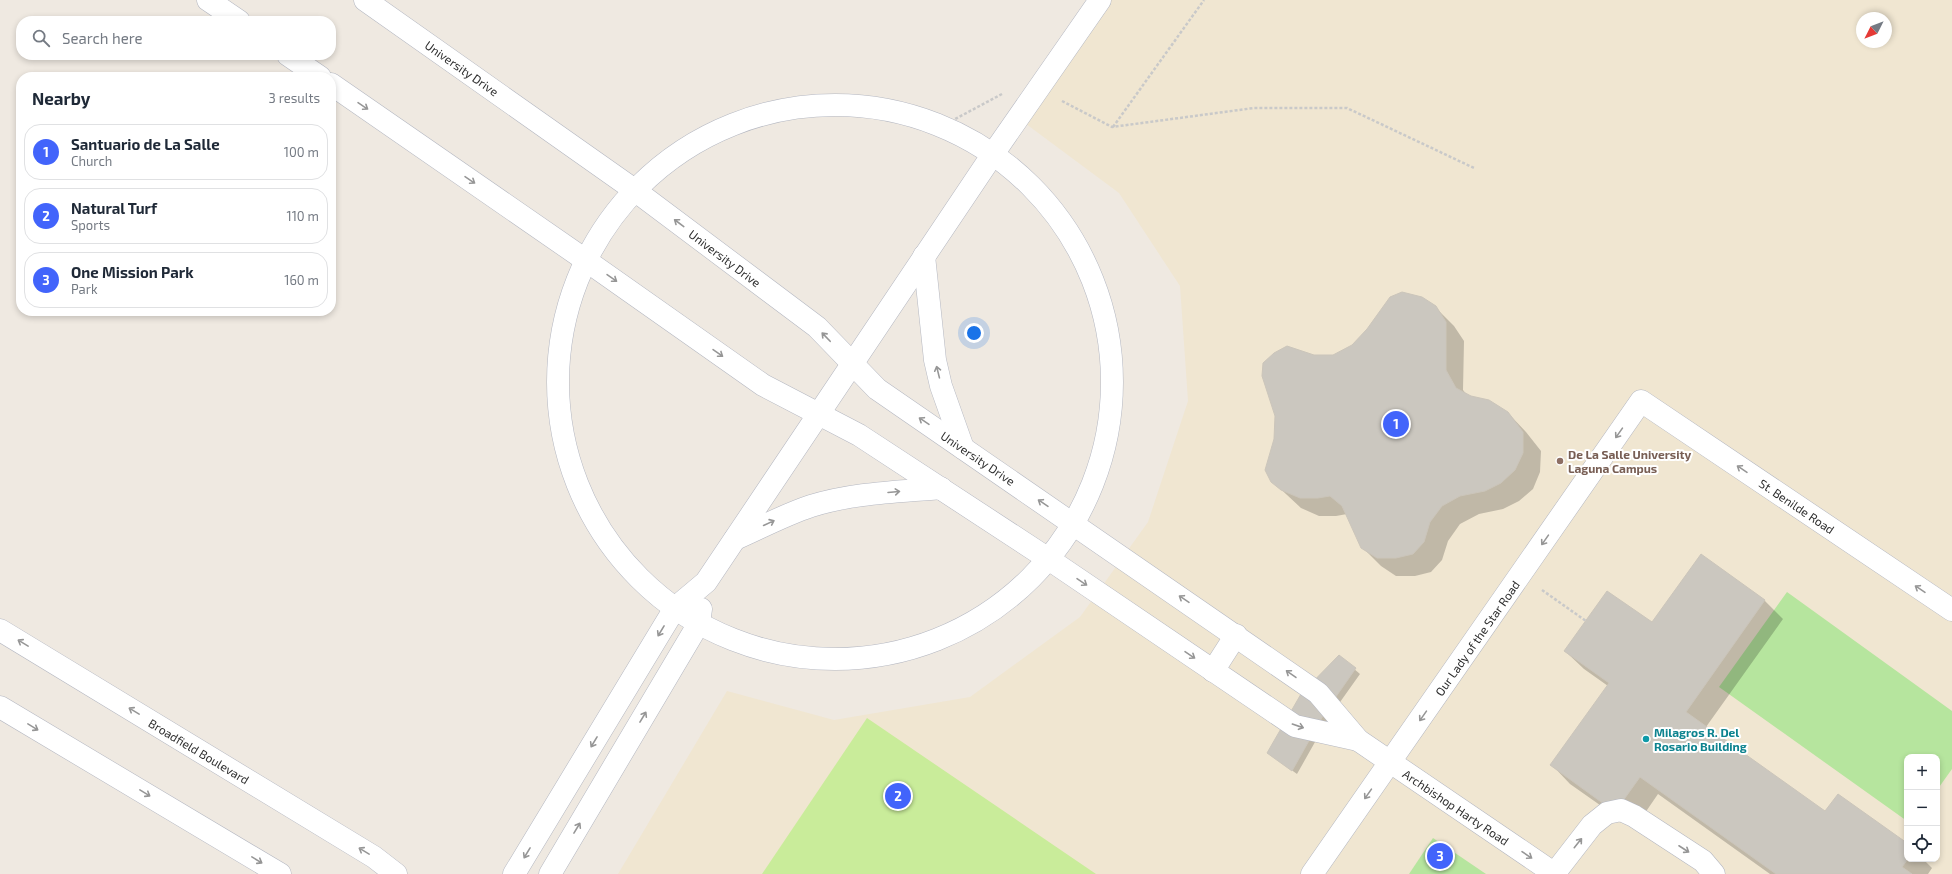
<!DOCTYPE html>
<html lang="en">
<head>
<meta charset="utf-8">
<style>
	body { margin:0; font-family:"Exo 2",sans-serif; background:#f2f2f3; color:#1f2937 }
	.controls { position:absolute; right:12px; bottom:12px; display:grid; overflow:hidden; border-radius:8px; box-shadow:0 2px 6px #0003 }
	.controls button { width:36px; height:36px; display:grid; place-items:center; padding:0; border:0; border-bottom:1px solid #e0e1e3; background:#fff; color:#1f2937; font:20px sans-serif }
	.compass { position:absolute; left:1856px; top:12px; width:36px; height:36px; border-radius:50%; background:#fff; box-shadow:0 2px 6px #0003; rotate:228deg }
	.you { position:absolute; left:974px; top:333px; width:14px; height:14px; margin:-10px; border:3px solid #fff; border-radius:50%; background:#1a73e8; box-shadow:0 0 0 6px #1a73e833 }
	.badge { display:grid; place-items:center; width:26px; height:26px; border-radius:50%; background:#4264fb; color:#fff; font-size:13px; font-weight:700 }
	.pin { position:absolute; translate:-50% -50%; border:2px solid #fff; box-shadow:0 1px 4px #0006 }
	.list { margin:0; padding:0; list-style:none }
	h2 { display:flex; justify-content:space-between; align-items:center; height:52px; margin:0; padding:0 16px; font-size:17px }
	h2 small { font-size:13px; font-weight:400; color:#747a83 }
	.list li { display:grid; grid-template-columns:26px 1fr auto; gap:12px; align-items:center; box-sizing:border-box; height:56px; margin:0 8px 8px; padding:0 8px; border:1px solid #e0e1e3; border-radius:16px }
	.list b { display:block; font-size:15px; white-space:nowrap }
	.list p { margin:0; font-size:13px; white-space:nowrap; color:#747a83 }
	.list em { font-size:13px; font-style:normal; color:#747a83 }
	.icon { flex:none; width:22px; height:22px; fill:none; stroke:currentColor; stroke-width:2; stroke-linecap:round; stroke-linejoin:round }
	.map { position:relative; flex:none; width:1952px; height:874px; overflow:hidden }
	.search { position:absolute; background:#fff; box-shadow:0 2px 6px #0003; left:16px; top:16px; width:320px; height:44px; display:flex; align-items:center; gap:10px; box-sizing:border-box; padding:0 14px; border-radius:16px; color:#747a83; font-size:15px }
	.panel { position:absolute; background:#fff; box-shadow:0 2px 6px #0003; left:16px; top:72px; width:320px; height:244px; border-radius:16px }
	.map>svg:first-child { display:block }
</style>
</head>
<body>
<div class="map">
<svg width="1952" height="874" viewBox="0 0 1952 874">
	<rect width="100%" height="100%" fill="#efe9e1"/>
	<path fill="#f0e6d1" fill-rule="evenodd" d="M 1098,0 L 1952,0 L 1952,874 L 618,874 L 727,691 L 834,720 L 970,697 L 1080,617 L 1148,522 L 1188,401 L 1180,286 L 1119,193 L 1018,118 ZM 1862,18 L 1886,18 L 1886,42 L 1862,42 ZM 1907,757 L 1937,757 L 1937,859 L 1907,859 Z"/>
	<g fill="#b6e59e">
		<path d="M 1787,592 L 1952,711 L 1952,769 L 1937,790 L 1937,757 L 1907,757 L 1907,821 L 1719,687 Z"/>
		<path d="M 1433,838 L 1486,874 L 1409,874 Z"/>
	</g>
	<path fill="#c9ec9a" d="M 867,718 L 1096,874 L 762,874 Z"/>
	<g fill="#0003">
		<path d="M 1435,307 L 1454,326 L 1464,341 L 1463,390 L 1467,395 L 1508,413 L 1526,432 L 1541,451 L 1540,472 L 1533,489 L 1519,501 L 1503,509 L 1479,514 L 1460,524 L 1448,541 L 1442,560 L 1431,572 L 1415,576 L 1396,576 L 1381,566 L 1362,547 L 1347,514 L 1336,516 L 1319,516 L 1301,508 L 1272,481 L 1276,416 L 1314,356 L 1333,356 Z"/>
		<path d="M 1701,555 L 1765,601 L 1783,619 L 1706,727 L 1825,813 L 1907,859 L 1923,859 L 1932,868 L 1928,874 L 1770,874 L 1658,794 L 1634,829 L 1570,784 L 1552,765 L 1608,686 L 1584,669 L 1565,651 L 1652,624 Z"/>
		<path d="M 1339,656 L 1360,674 L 1328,719 L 1297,774 L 1268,753 Z"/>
	</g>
	<g fill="#cbc7bf" stroke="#cbc5ba">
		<path d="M 1402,292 L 1422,297 L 1436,306 L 1446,322 L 1446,370 L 1456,388 L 1471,396 L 1489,400 L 1508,412 L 1523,432 L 1523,453 L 1515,470 L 1501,483 L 1485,491 L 1460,496 L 1442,506 L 1430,522 L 1424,542 L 1413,554 L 1396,558 L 1377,558 L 1361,548 L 1342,506 L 1330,496 L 1318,498 L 1300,498 L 1281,490 L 1271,482 L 1265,470 L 1274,439 L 1275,416 L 1262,376 L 1263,363 L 1274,353 L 1287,346 L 1314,355 L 1333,355 L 1352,345 L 1367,329 L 1390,297 Z"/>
		<path d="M 1701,554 L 1765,600 L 1686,712 L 1825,811 L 1838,794 L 1907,843 L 1908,859 L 1902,867 L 1912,874 L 1776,874 L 1640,777 L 1615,812 L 1550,765 L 1609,683 L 1564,651 L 1607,591 L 1652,622 Z"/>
		<path d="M 1339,655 L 1356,668 L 1324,714 L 1292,771 L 1267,753 L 1301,694 Z"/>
	</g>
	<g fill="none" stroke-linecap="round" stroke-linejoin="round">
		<defs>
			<g id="minor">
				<path d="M 208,0 L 239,21"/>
				<path d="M 365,0 L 633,189 L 817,327 L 877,389 L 1318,693 L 1358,740 L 1555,874"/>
				<path d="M 288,55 L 320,77"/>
				<path d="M 331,84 L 584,259 L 763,385 L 859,435 L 1050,560 L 1295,726 L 1358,740"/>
				<circle cx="835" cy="382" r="277"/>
				<path d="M 924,256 L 935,360 L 941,386 L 963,448"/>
				<path d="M 735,539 C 760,528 784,515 811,506 C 853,493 897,492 941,488"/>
				<path d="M 0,630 L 374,857 L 396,874"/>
				<path d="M 1213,671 L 1236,635"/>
				<path d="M 0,707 L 280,874"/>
				<path d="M 514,874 L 675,608 L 706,582 L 993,154 L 1100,0"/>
				<path d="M 550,874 L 699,623 L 701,609"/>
				<path d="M 1312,874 L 1641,401 L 1952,610"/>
				<path d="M 1554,874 L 1592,825 L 1607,813 L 1621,810 L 1634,816 L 1703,861 L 1714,874"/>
			</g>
		</defs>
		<use href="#minor" stroke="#b4b7c1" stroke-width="23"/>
		<g stroke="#c9c9c9" stroke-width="2.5" stroke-dasharray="3 2" stroke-linecap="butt">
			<path d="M 1062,101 L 1112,127 L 1254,108 L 1347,108 L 1474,168"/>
			<path d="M 942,126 L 1002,94"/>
			<path d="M 1113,127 L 1204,0"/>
			<path d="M 1542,590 L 1586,621"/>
		</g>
		<use href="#minor" stroke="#fff" stroke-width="22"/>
	</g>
	<defs><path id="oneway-shaft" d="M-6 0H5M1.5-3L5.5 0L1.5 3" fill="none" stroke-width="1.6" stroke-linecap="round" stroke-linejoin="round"/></defs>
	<g stroke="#969696">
		<use href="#oneway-shaft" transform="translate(363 106) rotate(34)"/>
		<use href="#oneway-shaft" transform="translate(470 180) rotate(34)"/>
		<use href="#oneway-shaft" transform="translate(679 223) rotate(-143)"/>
		<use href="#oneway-shaft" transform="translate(612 278) rotate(35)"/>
		<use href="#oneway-shaft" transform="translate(826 337) rotate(-134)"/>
		<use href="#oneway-shaft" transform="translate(718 353) rotate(35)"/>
		<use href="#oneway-shaft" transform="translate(938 372) rotate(-104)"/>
		<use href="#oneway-shaft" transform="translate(924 421) rotate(-146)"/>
		<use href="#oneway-shaft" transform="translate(1619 433) rotate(125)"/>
		<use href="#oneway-shaft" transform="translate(1742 469) rotate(-146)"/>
		<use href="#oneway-shaft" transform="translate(894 492) rotate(-5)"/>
		<use href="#oneway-shaft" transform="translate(1043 503) rotate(-146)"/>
		<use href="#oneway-shaft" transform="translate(769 523) rotate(-25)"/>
		<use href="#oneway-shaft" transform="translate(1545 540) rotate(125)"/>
		<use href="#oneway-shaft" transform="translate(1082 582) rotate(34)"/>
		<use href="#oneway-shaft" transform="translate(1920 589) rotate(-146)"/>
		<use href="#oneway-shaft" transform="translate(1184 599) rotate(-146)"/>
		<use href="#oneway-shaft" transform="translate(661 631) rotate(121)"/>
		<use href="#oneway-shaft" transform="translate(23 643) rotate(-149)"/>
		<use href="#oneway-shaft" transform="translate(1190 655) rotate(34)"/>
		<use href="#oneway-shaft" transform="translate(1291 674) rotate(-145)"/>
		<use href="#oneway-shaft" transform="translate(134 711) rotate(-149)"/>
		<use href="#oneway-shaft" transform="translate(1423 716) rotate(125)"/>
		<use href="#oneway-shaft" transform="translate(643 717) rotate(-59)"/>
		<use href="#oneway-shaft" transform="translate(1298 726) rotate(19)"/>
		<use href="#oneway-shaft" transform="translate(33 727) rotate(31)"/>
		<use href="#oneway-shaft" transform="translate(594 742) rotate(121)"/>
		<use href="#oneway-shaft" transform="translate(145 793) rotate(31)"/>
		<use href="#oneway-shaft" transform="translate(1368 794) rotate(125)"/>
		<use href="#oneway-shaft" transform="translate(577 828) rotate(-59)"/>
		<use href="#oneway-shaft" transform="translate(1578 843) rotate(-51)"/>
		<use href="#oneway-shaft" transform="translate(1684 849) rotate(33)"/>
		<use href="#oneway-shaft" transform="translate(364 851) rotate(-149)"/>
		<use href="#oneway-shaft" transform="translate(527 853) rotate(121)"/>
		<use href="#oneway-shaft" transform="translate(1527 855) rotate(34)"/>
		<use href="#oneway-shaft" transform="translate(257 860) rotate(31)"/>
	</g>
	<circle fill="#8d6e63" stroke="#fff" stroke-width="1.5" cx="1560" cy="461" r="4"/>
	<circle fill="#0f9aa8" stroke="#fff" stroke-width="1.5" cx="1646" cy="739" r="4"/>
	<g text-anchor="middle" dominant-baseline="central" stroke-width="4" stroke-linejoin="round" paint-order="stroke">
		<g font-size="12" fill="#2e2e2e" stroke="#fff">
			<text transform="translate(462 68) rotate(35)">University Drive</text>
			<text transform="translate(725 258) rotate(37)">University Drive</text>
			<text transform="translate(978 458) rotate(34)">University Drive</text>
			<text transform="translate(1797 506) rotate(34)">St. Benilde Road</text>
			<text transform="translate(1477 638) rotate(-55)">Our Lady of the Star Road</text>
			<text transform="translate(199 751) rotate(31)">Broadfield Boulevard</text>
			<text transform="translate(1456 807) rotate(34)">Archbishop Harty Road</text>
		</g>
		<g font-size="12" font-weight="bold" fill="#785e54" stroke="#fff" text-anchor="start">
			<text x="1568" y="454">De La Salle University<tspan x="1568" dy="14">Laguna Campus</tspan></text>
		</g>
		<g font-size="12" font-weight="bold" fill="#0d838f" stroke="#fff" text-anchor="start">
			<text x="1654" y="732">Milagros R. Del<tspan x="1654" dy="14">Rosario Building</tspan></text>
		</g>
	</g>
</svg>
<div class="controls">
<button>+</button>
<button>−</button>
<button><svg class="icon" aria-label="locate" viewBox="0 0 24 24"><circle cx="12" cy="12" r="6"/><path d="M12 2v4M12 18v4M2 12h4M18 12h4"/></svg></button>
</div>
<svg class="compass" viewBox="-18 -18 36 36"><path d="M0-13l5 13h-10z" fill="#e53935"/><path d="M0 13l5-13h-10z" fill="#747a83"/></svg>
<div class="you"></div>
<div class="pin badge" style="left:1396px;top:424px">1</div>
<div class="pin badge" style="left:898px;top:796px">2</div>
<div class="pin badge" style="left:1440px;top:856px">3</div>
<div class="search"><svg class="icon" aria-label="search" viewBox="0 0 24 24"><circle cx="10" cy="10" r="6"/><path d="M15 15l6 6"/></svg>Search here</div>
<section class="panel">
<h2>Nearby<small>3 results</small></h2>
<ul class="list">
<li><span class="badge">1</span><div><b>Santuario de La Salle</b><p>Church</p></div><em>100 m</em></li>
<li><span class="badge">2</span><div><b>Natural Turf</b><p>Sports</p></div><em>110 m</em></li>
<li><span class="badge">3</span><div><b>One Mission Park</b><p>Park</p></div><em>160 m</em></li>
</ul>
</section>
</div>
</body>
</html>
